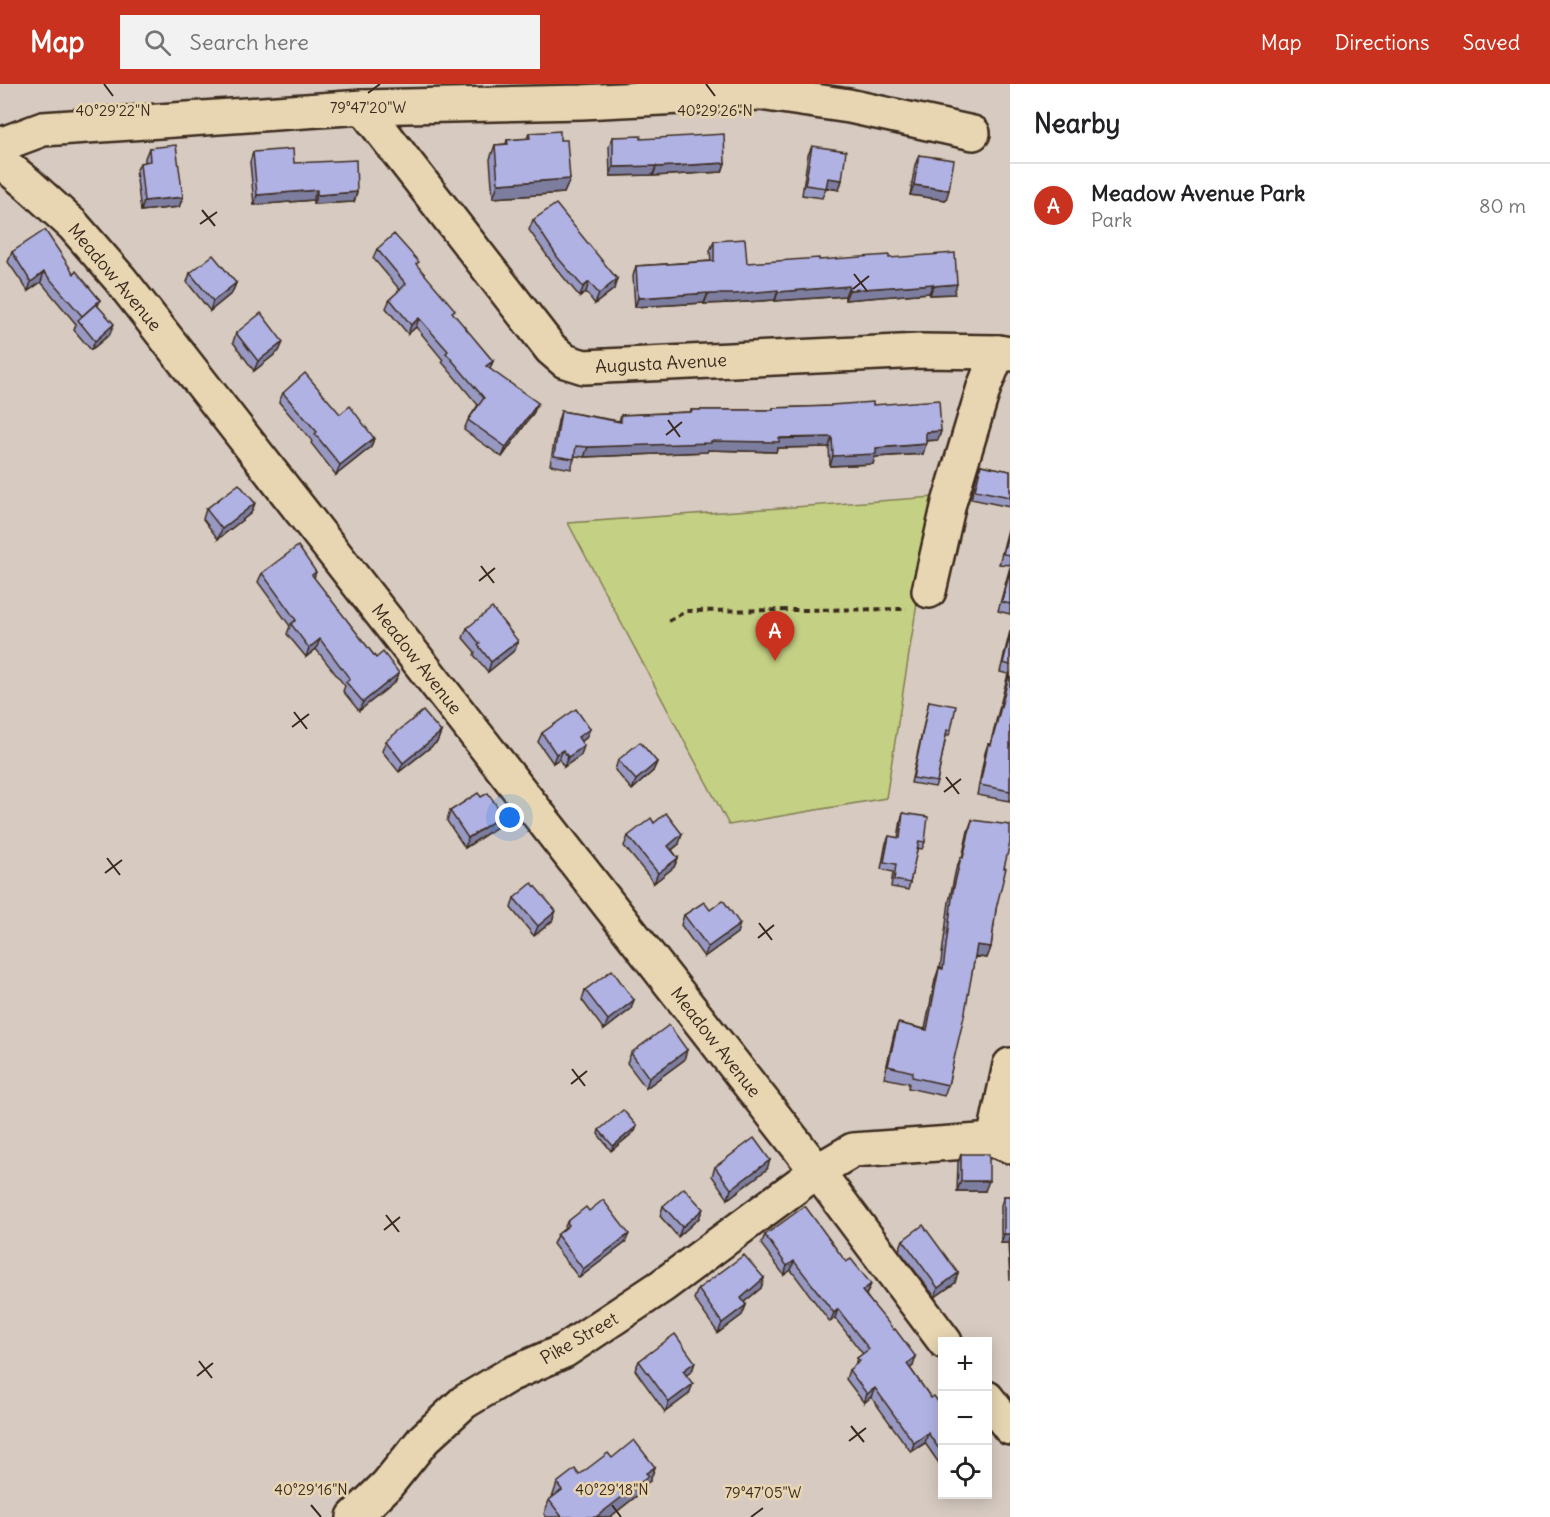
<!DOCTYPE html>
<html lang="en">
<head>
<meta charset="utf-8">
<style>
	body { margin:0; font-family:Delius,sans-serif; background:#f2f2f2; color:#202124 }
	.controls { position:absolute; right:18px; bottom:18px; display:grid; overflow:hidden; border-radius:0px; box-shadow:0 3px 15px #0003 }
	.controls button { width:54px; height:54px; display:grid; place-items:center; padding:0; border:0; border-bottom:2px solid #e0e0e0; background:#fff; color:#202124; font:30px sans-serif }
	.you { position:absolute; left:510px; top:734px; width:21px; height:21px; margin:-15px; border:4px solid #fff; border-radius:50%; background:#1a73e8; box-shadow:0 0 0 9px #1a73e833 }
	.badge { display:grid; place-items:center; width:39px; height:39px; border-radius:50%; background:#c8321e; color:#fff; font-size:20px; font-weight:700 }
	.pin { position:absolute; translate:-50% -50px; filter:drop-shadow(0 2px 3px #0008) }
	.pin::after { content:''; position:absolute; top:32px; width:21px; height:18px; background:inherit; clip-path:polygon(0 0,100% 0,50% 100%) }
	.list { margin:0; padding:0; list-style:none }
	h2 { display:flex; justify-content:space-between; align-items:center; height:78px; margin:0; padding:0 24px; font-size:26px }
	h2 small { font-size:20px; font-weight:400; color:#757577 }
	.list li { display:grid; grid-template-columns:39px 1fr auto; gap:18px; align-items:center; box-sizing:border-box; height:84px; padding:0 24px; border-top:2px solid #e0e0e0 }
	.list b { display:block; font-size:22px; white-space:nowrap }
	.list p { margin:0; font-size:20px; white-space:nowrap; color:#757577 }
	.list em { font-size:20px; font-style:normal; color:#757577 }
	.icon { flex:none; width:33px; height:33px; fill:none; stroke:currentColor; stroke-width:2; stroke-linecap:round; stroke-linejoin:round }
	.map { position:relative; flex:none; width:1010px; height:1433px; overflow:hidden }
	header { display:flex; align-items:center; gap:36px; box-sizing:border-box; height:84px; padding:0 30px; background:#c8321e; color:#fff }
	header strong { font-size:28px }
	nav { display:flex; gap:33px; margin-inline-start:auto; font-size:21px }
	.search { width:420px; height:54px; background:#f2f2f2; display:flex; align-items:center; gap:15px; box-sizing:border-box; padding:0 21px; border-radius:0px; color:#757577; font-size:22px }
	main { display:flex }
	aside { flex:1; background:#fff }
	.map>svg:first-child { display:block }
</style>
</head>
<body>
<header>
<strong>Map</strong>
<div class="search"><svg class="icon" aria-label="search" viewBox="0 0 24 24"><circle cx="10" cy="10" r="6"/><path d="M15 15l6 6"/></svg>Search here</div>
<nav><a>Map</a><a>Directions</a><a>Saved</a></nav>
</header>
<main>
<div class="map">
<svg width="1010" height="1433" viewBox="0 0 1010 1433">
	<rect width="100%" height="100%" fill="#d7cbc1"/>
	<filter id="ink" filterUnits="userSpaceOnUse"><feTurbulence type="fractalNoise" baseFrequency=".0167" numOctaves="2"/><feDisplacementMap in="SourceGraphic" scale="12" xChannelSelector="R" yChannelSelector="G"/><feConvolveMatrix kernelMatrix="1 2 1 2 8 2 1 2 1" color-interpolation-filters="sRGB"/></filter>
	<g filter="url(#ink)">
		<path fill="#c4d084" stroke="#807d51" stroke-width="1.5" d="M 934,413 L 886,714 L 729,741 L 568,439 Z"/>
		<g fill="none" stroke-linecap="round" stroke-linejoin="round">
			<defs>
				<g id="minor">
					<path d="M 363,23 L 551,265 L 565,277 L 584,283 L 921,267 L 998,268 L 1010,270"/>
					<path d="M 0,61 L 43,45 L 363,23 L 582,18 L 760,9 L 849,22 L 973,49"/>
					<path d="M 0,77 L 28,100 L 73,141 L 120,195 L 817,1087 L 945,1258"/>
					<path d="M 929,507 L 949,419 L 984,303 L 998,268"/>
					<path d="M 994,1056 L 1010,981"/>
					<path d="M 987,1314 L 1010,1344"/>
					<path d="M 354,1433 L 387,1401 L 424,1355 L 464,1318 L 509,1291 L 564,1267 L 662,1202 L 817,1087 L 853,1066 L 994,1056 L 1010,1062"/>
				</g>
			</defs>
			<use href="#minor" stroke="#3b2a1e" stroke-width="38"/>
			<path stroke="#3b2a1e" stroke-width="4" stroke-dasharray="6 4.5" stroke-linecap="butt" d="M 668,537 L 686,527 L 907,525"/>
			<use href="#minor" stroke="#e8d6b3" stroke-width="33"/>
		</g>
		<g fill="#9799c3" stroke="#3b2a1e" stroke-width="1.5">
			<path d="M 529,49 L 560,56 L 570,95 L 564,109 L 493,114 L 490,75 L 495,61 L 506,60 L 507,56 L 527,55 Z"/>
			<path d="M 613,53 L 641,55 L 725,79 L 722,88 L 653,92 L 653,91 L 610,92 L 609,62 Z"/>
			<path d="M 812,62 L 842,96 L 839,106 L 826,104 L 822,114 L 802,111 L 808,71 Z"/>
			<path d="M 149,64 L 183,113 L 179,123 L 141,127 L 136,88 L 140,79 L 145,78 L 145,74 Z"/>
			<path d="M 253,68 L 294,79 L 357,108 L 354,118 L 313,120 L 313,116 L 254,121 L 250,78 Z"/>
			<path d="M 919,71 L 946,116 L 910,111 L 915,81 Z"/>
			<path d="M 533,136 L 614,205 L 595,220 L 586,208 L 580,213 L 555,183 L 529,146 Z"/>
			<path d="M 714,157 L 747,179 L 889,174 L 954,210 L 930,211 L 929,209 L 845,216 L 845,212 L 775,217 L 775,216 L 731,219 L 704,220 L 704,219 L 635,223 L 633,192 L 636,182 L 711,177 L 710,167 Z"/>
			<path d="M 377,165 L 417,182 L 453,230 L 493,277 L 490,285 L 534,328 L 502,373 L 464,346 L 468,336 L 478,321 L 442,278 L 443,276 L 416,243 L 408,250 L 386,224 L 390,215 L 400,206 L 373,174 Z"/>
			<path d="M 12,168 L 74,190 L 100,216 L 98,222 L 110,250 L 91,266 L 74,246 L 76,240 L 41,198 L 28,207 L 8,178 Z"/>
			<path d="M 190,189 L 236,199 L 232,209 L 210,227 L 187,198 Z"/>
			<path d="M 236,249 L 283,258 L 279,267 L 254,287 L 233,258 Z"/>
			<path d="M 283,309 L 340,330 L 374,354 L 371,363 L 336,391 L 311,359 L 312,357 L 279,318 Z"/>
			<path d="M 873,321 L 941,347 L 938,356 L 926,357 L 923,370 L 875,373 L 873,380 L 830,382 L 829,363 L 777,364 L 776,368 L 708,366 L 707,368 L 584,373 L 575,372 L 571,385 L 550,381 L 558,337 L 561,327 L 619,337 L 621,331 L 690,328 L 691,326 L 772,326 L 773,324 Z"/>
			<path d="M 981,381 L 1010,387 L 1010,423 L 971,415 L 977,390 Z"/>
			<path d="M 255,419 L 251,429 L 218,455 L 203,435 L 206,425 Z"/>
			<path d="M 1010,438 L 1010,481 L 999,480 Z"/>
			<path d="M 1010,483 L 1010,530 L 998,527 Z"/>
			<path d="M 316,488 L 314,494 L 376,574 L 399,589 L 395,598 L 359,627 L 343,607 L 345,602 L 316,565 L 306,573 L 287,550 L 290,542 L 258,498 L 262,489 Z"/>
			<path d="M 467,544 L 515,566 L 488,588 L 474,571 L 475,568 L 463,554 Z"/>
			<path d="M 1010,547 L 1010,717 L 977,711 L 985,669 L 988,660 L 990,661 L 1008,590 L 1000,588 Z"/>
			<path d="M 929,617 L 951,646 L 949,651 L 946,651 L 937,698 L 935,703 L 911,699 Z"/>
			<path d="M 441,648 L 437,658 L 399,688 L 382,667 L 386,657 Z"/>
			<path d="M 542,649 L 586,654 L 581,658 L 581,671 L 564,683 L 559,675 L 553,679 L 538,658 Z"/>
			<path d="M 618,676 L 657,678 L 653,687 L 632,706 L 615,686 Z"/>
			<path d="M 481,713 L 500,741 L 465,764 L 447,737 L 450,727 Z"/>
			<path d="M 903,729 L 925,758 L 922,765 L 917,764 L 910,799 L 908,806 L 891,803 L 893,788 L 881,785 L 886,759 L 889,752 L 898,754 L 901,736 Z"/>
			<path d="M 972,736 L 996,825 L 991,863 L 987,874 L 975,873 L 948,1001 L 944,1012 L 908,1004 L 909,999 L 884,994 L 894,950 L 898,939 L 925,945 L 935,896 L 939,884 L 940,885 L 949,818 L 956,785 L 961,773 L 962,774 L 968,747 Z"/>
			<path d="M 654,739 L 679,760 L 672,766 L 678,774 L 674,783 L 654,799 L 624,762 L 628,752 Z"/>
			<path d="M 514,814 L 552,837 L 534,852 L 511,824 Z"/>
			<path d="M 710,826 L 737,849 L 704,873 L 681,841 L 684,831 Z"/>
			<path d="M 585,906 L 631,925 L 604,946 L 582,916 Z"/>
			<path d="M 631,969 L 684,976 L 646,1004 L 627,979 Z"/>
			<path d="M 637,1042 L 635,1047 L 611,1067 L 598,1050 L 599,1046 Z"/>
			<path d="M 961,1070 L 985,1107 L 957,1107 L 958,1079 Z"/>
			<path d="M 715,1083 L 767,1085 L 728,1115 L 712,1092 Z"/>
			<path d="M 1004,1112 L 1010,1112 L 1010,1197 L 1008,1159 L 1001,1159 L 1001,1121 Z"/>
			<path d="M 663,1122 L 699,1134 L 678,1153 L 660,1132 Z"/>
			<path d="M 589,1127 L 625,1159 L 579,1194 L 553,1160 L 557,1151 L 564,1145 L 567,1138 Z"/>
			<path d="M 765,1151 L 846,1178 L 871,1200 L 867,1209 L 866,1211 L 913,1282 L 910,1284 L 931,1314 L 942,1323 L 942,1381 L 941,1382 L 925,1359 L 911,1368 L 871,1313 L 864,1319 L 846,1295 L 849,1286 L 855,1282 L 857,1274 L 863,1270 L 835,1234 L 830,1238 L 791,1186 L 784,1191 L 761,1160 Z"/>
			<path d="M 903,1156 L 955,1199 L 935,1213 L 899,1166 Z"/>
			<path d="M 764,1194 L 761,1204 L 744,1218 L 746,1221 L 742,1231 L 718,1249 L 694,1215 L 698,1205 Z"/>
			<path d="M 639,1277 L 695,1278 L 692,1287 L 686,1291 L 689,1310 L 665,1328 L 635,1286 Z"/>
			<path d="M 612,1374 L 655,1383 L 650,1397 L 647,1399 L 644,1406 L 610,1433 L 546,1433 L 544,1430 L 549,1416 L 552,1414 L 557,1399 L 579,1391 Z"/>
		</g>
		<g fill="#7b7d9f" stroke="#3b2a1e" stroke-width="1.5">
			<path d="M 725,79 L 722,88 L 653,92 L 656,83 Z"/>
			<path d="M 656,82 L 653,91 L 610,92 L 613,83 Z"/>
			<path d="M 828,94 L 842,96 L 839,106 L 824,103 Z"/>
			<path d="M 570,95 L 564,109 L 493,114 L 498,100 Z"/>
			<path d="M 914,101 L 949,106 L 946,116 L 910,111 Z"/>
			<path d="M 317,106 L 313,116 L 254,121 L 257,111 Z"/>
			<path d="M 357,108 L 354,118 L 313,120 L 317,111 Z"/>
			<path d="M 183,113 L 179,123 L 141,127 L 144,117 Z"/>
			<path d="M 44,188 L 41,198 L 28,207 L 31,198 Z"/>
			<path d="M 617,195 L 614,205 L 595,220 L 599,210 Z"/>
			<path d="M 589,198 L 586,208 L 580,213 L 583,203 Z"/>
			<path d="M 236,199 L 232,209 L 210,227 L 213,217 Z"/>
			<path d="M 933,200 L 929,209 L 845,216 L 849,206 Z"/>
			<path d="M 957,200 L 954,210 L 930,211 L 933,202 Z"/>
			<path d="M 849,202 L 845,212 L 775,217 L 778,208 Z"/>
			<path d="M 778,206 L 775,216 L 731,219 L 704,220 L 708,210 Z"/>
			<path d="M 708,209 L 704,219 L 635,223 L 638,214 Z"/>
			<path d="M 419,234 L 416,243 L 408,250 L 411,241 Z"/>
			<path d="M 114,240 L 110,250 L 91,266 L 95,257 Z"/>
			<path d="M 283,258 L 279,267 L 254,287 L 258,277 Z"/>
			<path d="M 493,277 L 489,286 L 486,282 Z"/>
			<path d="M 538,319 L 534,328 L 502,373 L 506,363 Z"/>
			<path d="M 941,347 L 938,356 L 922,357 L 926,348 Z"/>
			<path d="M 832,353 L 829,363 L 777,364 L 776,368 L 708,366 L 707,368 L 584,373 L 588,363 L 711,357 Z"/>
			<path d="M 374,354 L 371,363 L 336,391 L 340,381 Z"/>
			<path d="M 926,360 L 923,370 L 875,373 L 873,380 L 830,382 L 833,372 L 876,364 Z"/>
			<path d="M 255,419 L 251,429 L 218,455 L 222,445 Z"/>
			<path d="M 320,555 L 316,565 L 306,573 L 309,564 Z"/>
			<path d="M 518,557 L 515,566 L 488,588 L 491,578 Z"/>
			<path d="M 399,589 L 395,598 L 359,627 L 363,618 Z"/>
			<path d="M 590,645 L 586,654 L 574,662 L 578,653 Z"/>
			<path d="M 441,648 L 437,658 L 399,688 L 403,679 Z"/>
			<path d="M 584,662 L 581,671 L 564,683 L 568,673 Z"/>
			<path d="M 563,666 L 559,675 L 553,679 L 556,670 Z"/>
			<path d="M 657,678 L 653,687 L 632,706 L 636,696 Z"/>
			<path d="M 503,731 L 500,741 L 465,764 L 468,754 Z"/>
			<path d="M 682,750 L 679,760 L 665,771 L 668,762 Z"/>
			<path d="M 678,774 L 674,783 L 654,799 L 658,789 Z"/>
			<path d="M 556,827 L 552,837 L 534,852 L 538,842 Z"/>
			<path d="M 740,840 L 737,849 L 704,873 L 708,863 Z"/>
			<path d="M 977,861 L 991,863 L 987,874 L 973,872 Z"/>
			<path d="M 634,916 L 631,925 L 604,946 L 608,936 Z"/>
			<path d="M 687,966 L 684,976 L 646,1004 L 649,994 Z"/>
			<path d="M 637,1042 L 635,1047 L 611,1067 L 613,1062 Z"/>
			<path d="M 770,1076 L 767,1085 L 728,1115 L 731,1105 Z"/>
			<path d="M 961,1097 L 989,1097 L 985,1107 L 957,1107 Z"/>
			<path d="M 703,1125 L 699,1134 L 678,1153 L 682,1143 Z"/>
			<path d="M 629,1150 L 625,1159 L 579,1194 L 583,1185 Z"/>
			<path d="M 1004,1150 L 1010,1150 L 1010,1155 L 1008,1159 L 1001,1159 Z"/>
			<path d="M 794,1177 L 791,1186 L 784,1191 L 787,1182 Z"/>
			<path d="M 958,1189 L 955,1199 L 935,1213 L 938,1204 Z"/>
			<path d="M 764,1194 L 761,1204 L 737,1224 L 741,1214 Z"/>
			<path d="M 871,1200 L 867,1209 L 859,1216 L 862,1207 Z"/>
			<path d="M 746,1221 L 742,1231 L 718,1249 L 722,1239 Z"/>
			<path d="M 838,1225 L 835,1234 L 830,1238 L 834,1229 Z"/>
			<path d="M 916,1273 L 913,1282 L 904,1289 L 907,1280 Z"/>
			<path d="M 695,1278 L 692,1287 L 680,1296 L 683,1287 Z"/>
			<path d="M 693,1300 L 689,1310 L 665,1328 L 669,1318 Z"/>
			<path d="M 875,1304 L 871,1313 L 864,1319 L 867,1310 Z"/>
			<path d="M 928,1349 L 925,1359 L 911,1368 L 914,1359 Z"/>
			<path d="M 655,1383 L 650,1397 L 647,1399 L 644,1406 L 610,1433 L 596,1433 L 646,1389 Z"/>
		</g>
		<g fill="#b0b2e3" stroke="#3b2a1e" stroke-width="1.5">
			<path d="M 560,47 L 560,56 L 567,56 L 570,95 L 498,100 L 495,61 L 508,60 L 507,56 L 530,54 L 529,49 Z"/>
			<path d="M 724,50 L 725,79 L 656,83 L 656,82 L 613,83 L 613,53 L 641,52 L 641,55 Z"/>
			<path d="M 176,61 L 183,113 L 144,117 L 140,79 L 150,77 L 149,64 Z"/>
			<path d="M 812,62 L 846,67 L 842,96 L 828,94 L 826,104 L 805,101 Z"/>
			<path d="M 293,65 L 294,79 L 356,76 L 357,108 L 317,111 L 317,106 L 257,111 L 253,68 Z"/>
			<path d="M 919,71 L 954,76 L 949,106 L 914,101 Z"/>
			<path d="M 556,120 L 617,195 L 599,210 L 589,198 L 583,203 L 558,174 L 533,136 Z"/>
			<path d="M 45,146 L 74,190 L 76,187 L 100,216 L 82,232 L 44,188 L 31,198 L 12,168 Z"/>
			<path d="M 394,150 L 419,178 L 416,180 L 455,226 L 452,228 L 493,277 L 486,282 L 538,319 L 506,363 L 468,336 L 484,314 L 446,269 L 448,267 L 419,234 L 411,241 L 390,215 L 406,200 L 377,165 Z"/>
			<path d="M 745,155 L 747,179 L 819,174 L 819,176 L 889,171 L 889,174 L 955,169 L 957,200 L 933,202 L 933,200 L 849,206 L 849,202 L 778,208 L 778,206 L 735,210 L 708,210 L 708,209 L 638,214 L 636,182 L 714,177 L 714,157 Z"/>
			<path d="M 213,171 L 236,199 L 213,217 L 190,189 Z"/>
			<path d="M 96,220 L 114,240 L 95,257 L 78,236 Z"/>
			<path d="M 261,229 L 283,258 L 258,277 L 236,249 Z"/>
			<path d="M 305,289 L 340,330 L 350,322 L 374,354 L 340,381 L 315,350 L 317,348 L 283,309 Z"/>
			<path d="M 939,316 L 941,347 L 926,348 L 926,360 L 876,364 L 876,370 L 833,372 L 832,353 L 779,354 L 779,358 L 711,357 L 711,359 L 588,363 L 576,362 L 574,375 L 554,372 L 561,327 L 621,338 L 621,331 L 691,328 L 691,326 L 773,326 L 773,324 L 831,322 L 831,321 L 873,318 L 873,321 Z"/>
			<path d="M 981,381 L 1010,387 L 1010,413 L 975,406 Z"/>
			<path d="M 239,400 L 255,419 L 222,445 L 206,425 Z"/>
			<path d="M 1010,442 L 1010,471 L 1003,470 Z"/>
			<path d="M 298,462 L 316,488 L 312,491 L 376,574 L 383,568 L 399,589 L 363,618 L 346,598 L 350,595 L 320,555 L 309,564 L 291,540 L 296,536 L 262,489 Z"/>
			<path d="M 1010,487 L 1010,520 L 1002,518 Z"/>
			<path d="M 492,524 L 518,557 L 491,578 L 478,561 L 480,560 L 467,544 Z"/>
			<path d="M 1010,551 L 1010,581 L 1003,579 Z"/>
			<path d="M 1010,588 L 1010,707 L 980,701 L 988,660 L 991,661 Z"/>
			<path d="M 929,617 L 956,622 L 951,646 L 947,646 L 937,698 L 913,694 Z"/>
			<path d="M 576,625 L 590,645 L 578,653 L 584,662 L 568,673 L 563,666 L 556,670 L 542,649 Z"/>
			<path d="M 423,627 L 441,648 L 403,679 L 386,657 Z"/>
			<path d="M 640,658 L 657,678 L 636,696 L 618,676 Z"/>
			<path d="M 478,709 L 481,713 L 488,709 L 503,731 L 468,754 L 450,727 Z"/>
			<path d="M 666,729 L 682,750 L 668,762 L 678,774 L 658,789 L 628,752 L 651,734 L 654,739 Z"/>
			<path d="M 903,729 L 928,733 L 925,758 L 919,757 L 910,799 L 894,796 L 896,780 L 884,778 L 889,752 L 900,754 Z"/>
			<path d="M 972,736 L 1010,741 L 1010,759 L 1004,784 L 1006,784 L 996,825 L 991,863 L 977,861 L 965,928 L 948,1001 L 912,993 L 913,988 L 888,982 L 898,939 L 927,946 L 939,884 L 943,885 L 953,807 L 961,773 L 963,774 Z"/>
			<path d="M 532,799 L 556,827 L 538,842 L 514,814 Z"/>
			<path d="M 723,816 L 740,840 L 708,863 L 684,831 L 704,818 L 710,826 Z"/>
			<path d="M 612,886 L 634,916 L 608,936 L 585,906 Z"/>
			<path d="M 669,941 L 687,966 L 649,994 L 631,969 Z"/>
			<path d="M 623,1026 L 637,1042 L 613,1062 L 599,1046 Z"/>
			<path d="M 754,1054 L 770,1076 L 731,1105 L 715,1083 Z"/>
			<rect x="961" y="1070" width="28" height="27"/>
			<path d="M 684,1104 L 703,1125 L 682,1143 L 663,1122 Z"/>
			<rect x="1004" y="1112" width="6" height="38"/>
			<path d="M 603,1116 L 629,1150 L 583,1185 L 557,1151 L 569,1141 L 567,1138 L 586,1123 L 589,1127 Z"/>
			<path d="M 805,1122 L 846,1178 L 851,1175 L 871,1200 L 862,1207 L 894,1246 L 895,1245 L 916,1273 L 907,1280 L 931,1314 L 934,1312 L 942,1323 L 942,1369 L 928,1349 L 914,1359 L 875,1304 L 867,1310 L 849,1286 L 860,1277 L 857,1274 L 869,1265 L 838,1225 L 834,1229 L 794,1177 L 787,1182 L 765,1151 Z"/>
			<path d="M 923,1141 L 958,1189 L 938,1204 L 903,1156 Z"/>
			<path d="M 744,1171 L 764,1194 L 741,1214 L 746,1221 L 722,1239 L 698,1205 Z"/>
			<path d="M 675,1250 L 695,1278 L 683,1287 L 693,1300 L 669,1318 L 639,1277 Z"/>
			<path d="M 634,1356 L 655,1383 L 646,1389 L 649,1392 L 596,1433 L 562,1433 L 549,1416 L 562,1406 L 557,1399 L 575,1385 L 579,1391 L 608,1369 L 612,1374 Z"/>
		</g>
	</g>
	<path fill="none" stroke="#3b2a1e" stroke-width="2" d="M 104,0 L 113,12M 706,0 L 715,12M 368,9 L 380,0M 202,126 L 215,142M 200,140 L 217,128M 854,190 L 867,207M 853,205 L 869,192M 668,336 L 680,353M 666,351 L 682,338M 481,482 L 494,499M 479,497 L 495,484M 294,628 L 307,645M 292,643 L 309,630M 946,693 L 959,710M 944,708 L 961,695M 107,774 L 120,791M 105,789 L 122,776M 759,839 L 772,856M 758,854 L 774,841M 572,985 L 585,1002M 571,1000 L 587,987M 386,1131 L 399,1148M 384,1146 L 400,1133M 199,1277 L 212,1294M 197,1292 L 213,1279M 851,1342 L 864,1358M 849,1357 L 866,1344M 311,1421 L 321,1433M 612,1421 L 621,1433M 751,1433 L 763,1424"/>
	<g text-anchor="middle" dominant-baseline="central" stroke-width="5" stroke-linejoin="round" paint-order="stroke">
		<g font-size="18" fill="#3b2a1e" stroke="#e8d6b3">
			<text transform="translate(115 193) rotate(50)">Meadow Avenue</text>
			<text transform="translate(661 279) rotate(-3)">Augusta Avenue</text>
			<text transform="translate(417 575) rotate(52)">Meadow Avenue</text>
			<text transform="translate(716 958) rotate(52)">Meadow Avenue</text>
			<text transform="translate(579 1254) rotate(-30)">Pike Street</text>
		</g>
	</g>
	<g font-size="15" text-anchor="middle" fill="#3b2a1e" stroke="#e8d6b3" stroke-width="5" stroke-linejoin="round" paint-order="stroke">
		<text x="368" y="29">79°47'20"W</text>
		<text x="113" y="32">40°29'22"N</text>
		<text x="715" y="32">40°29'26"N</text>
		<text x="311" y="1411">40°29'16"N</text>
		<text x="612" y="1411">40°29'18"N</text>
		<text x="763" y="1414">79°47'05"W</text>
	</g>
</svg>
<div class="controls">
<button>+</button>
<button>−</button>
<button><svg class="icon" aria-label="locate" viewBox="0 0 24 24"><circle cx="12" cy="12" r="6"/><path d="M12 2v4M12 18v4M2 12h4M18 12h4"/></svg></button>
</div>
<div class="you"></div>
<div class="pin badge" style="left:775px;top:577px">A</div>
</div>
<aside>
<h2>Nearby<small></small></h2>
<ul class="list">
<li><span class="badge">A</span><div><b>Meadow Avenue Park</b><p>Park</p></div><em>80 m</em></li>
</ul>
</aside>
</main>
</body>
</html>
